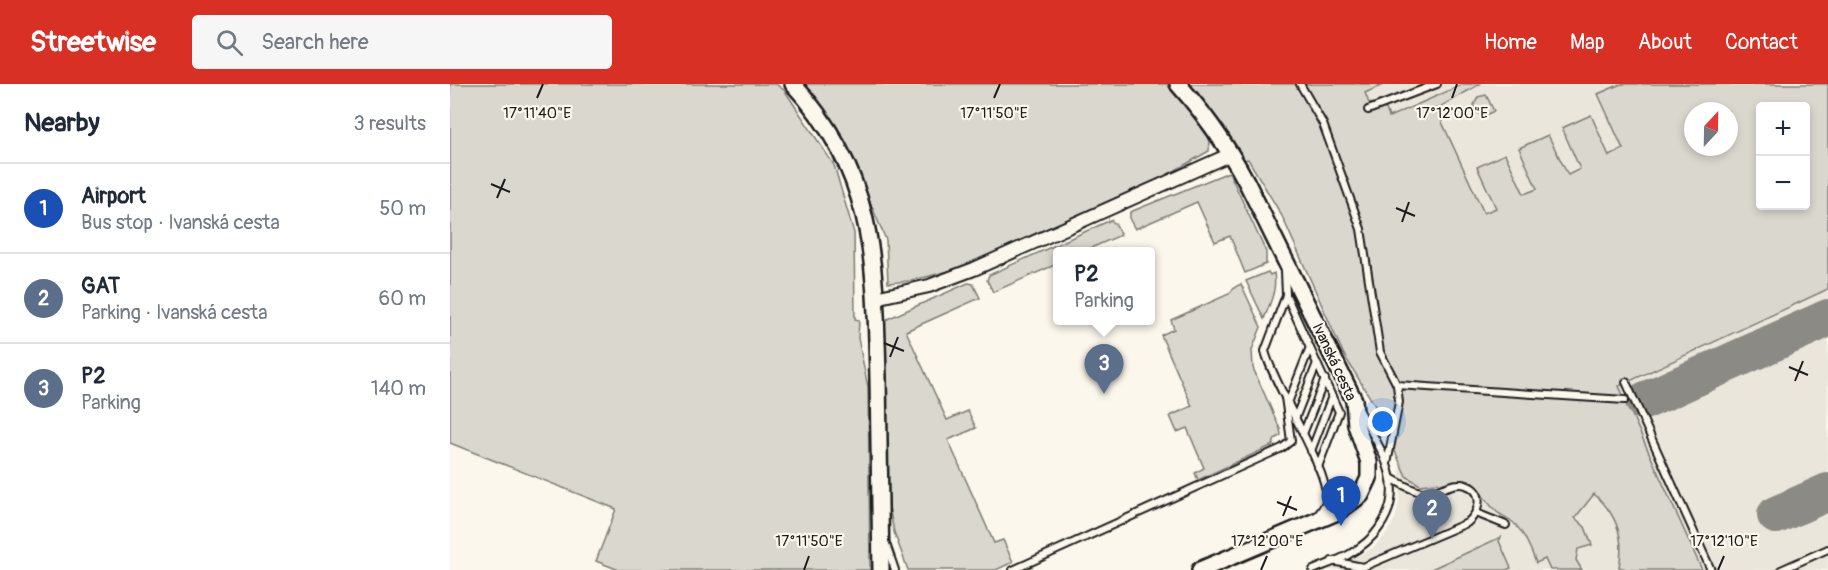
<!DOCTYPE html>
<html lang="en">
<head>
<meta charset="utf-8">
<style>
	body { margin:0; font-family:Pangolin,sans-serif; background:#f6f6f7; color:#1f2937 }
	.controls { position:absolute; right:18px; top:18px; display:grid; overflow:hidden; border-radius:6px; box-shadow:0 3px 9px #0003 }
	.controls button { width:54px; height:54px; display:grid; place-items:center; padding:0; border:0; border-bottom:2px solid #e0e1e3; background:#fff; color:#1f2937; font:30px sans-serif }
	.compass { position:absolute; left:1234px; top:18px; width:54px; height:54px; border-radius:50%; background:#fff; box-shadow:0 3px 9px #0003; rotate:22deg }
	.you { position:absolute; left:933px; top:338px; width:21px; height:21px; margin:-15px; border:4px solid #fff; border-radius:50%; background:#1a73e8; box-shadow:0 0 0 9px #1a73e833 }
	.badge { display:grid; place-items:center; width:39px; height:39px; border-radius:50%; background:#d93025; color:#fff; font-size:20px; font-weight:700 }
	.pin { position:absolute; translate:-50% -50px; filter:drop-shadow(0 2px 3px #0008) }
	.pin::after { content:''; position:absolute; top:32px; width:21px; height:18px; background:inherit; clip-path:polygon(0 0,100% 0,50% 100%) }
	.popup { position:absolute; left:603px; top:163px; width:102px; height:78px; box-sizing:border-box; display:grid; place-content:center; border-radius:6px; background:#fff; filter:drop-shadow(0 2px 4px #0005); font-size:20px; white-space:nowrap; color:#747a83 }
	.popup b { font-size:22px; color:#1f2937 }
	.popup::after { content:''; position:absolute; left:50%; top:100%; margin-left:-12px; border:12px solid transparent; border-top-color:#fff }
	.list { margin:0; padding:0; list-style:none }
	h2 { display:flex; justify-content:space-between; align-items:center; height:78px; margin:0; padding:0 24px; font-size:26px }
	h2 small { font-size:20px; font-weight:400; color:#747a83 }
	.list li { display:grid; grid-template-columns:39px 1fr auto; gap:18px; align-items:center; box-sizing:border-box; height:90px; padding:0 24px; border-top:2px solid #e0e1e3 }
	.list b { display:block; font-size:22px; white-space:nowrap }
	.list p { margin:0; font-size:20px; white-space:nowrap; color:#747a83 }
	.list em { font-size:20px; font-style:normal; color:#747a83 }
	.icon { flex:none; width:33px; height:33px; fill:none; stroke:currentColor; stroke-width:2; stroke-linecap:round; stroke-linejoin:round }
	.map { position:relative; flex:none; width:1378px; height:486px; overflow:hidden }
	header { display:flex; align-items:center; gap:36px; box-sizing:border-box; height:84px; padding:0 30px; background:#d93025; color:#fff }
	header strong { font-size:28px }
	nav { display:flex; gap:33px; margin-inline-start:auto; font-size:21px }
	.search { width:420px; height:54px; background:#f6f6f7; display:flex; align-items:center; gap:15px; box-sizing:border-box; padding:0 21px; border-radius:6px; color:#747a83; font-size:22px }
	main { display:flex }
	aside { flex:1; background:#fff }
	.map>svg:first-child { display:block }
</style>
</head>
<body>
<header>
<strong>Streetwise</strong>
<div class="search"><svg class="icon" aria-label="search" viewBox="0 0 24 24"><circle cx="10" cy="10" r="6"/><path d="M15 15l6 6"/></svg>Search here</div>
<nav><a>Home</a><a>Map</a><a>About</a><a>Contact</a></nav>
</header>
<main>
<aside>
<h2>Nearby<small>3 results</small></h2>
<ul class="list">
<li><span class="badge" style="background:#1a4fb4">1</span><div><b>Airport</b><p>Bus stop · Ivanská cesta</p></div><em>50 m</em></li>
<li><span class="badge" style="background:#5c6f8a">2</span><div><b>GAT</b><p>Parking · Ivanská cesta</p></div><em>60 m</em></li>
<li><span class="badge" style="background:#5c6f8a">3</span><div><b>P2</b><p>Parking</p></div><em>140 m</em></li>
</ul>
</aside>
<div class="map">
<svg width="1378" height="486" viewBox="0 0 1378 486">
	<rect width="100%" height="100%" fill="#fbf7ec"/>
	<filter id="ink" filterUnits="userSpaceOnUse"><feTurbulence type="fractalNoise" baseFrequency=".0167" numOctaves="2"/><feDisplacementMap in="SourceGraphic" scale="12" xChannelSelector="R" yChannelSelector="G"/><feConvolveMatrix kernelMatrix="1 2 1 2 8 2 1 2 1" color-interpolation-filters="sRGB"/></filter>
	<g filter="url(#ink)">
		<path fill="#eae6dc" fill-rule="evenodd" d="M 738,0 L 1378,0 L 1378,486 L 878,486 L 923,464 L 936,450 L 945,435 L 949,418 L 950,380 L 924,320 L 894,271 L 832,132 L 798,75 L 794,76 L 757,21 ZM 1310,22 L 1356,22 L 1356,122 L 1310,122 ZM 1243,27 L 1279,27 L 1279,63 L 1243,63 Z"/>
		<g fill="#dad7ce" stroke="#7b7a75" stroke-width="1.5" fill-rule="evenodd">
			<path d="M 0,0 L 326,0 L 335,7 L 384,81 L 404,149 L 405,235 L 409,236 L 408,254 L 418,303 L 420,486 L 169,486 L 146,477 L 166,425 L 0,359 Z"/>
			<path d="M 353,0 L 717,0 L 756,47 L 760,58 L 759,67 L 705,98 L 511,184 L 460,197 L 438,199 L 436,156 L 411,97 L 387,45 Z"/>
			<path d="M 738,0 L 935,0 L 915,9 L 919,19 L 936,25 L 939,33 L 1014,0 L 1030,0 L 986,25 L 1034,129 L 1046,124 L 1027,83 L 1055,70 L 1074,110 L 1087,105 L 1069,64 L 1098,51 L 1118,91 L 1130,85 L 1112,44 L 1141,31 L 1159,72 L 1173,65 L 1148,10 L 1171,0 L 1378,0 L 1378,205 L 1169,302 L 1252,486 L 1179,486 L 1169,483 C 1175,454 1166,429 1144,410 L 1125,434 L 1135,443 L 1142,461 L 1128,465 L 1126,476 L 1132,486 L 1100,486 L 1095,475 L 1086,479 C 1081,465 1073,445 1060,436 C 1055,432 1049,431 1045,426 C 1023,405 1029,385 990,402 L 988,399 L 970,401 L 956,392 L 924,320 L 894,271 L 832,132 L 798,75 L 794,76 L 757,21 ZM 1310,22 L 1356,22 L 1356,122 L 1310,122 ZM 1243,27 L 1279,27 L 1279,63 L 1243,63 Z"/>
			<path d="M 1036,11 L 1044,27 L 1034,32 L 1026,28 L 1024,21 L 1028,13 Z"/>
			<path d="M 779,88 L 816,168 L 816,180 L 795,189 L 780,152 L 765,158 L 747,118 L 685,145 L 680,136 L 680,128 Z"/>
			<path d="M 661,136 L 666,141 L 671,151 L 634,167 L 608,168 L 607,180 L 543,208 L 537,196 L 539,191 Z"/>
			<path d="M 818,188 L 820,191 L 824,189 C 827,207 820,219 814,235 L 796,197 Z"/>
			<path d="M 518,199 L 523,200 L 530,214 L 456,247 L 497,336 L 518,327 L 526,344 L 498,356 L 544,459 L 553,456 L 563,478 L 546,486 L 458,486 L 444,448 L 438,418 L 435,236 Z"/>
			<path d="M 791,200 L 811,243 L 802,266 L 803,284 L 830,345 L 831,351 L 825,355 L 823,361 L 748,396 L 745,389 L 754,384 L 737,344 L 727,348 L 720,332 L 742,322 L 711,251 L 724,245 L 721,236 L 779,210 L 785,203 Z"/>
			<path d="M 1051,453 L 1049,457 L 1061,484 L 1056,486 L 979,486 Z"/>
		</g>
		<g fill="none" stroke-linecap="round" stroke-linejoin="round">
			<g stroke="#8c8a84" stroke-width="38">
				<path d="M 1194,317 L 1378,234"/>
				<path d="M 1326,431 L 1378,408"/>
			</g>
			<defs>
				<g id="service">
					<path d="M 850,0 L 873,40 L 911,145 L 930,268 L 947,301 L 949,318 L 937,380"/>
					<path d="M 918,26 L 987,0"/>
					<path d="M 835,187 L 836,211 L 815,267 C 823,301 882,390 876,417 C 875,422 870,428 867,432"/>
					<path d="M 836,211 L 889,328 L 868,383"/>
					<path d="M 1176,298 L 1261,486"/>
					<path d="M 947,301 L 1175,316"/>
					<path d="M 838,319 L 860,263"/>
					<path d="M 845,335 L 867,279"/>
					<path d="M 853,350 L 875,295"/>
					<path d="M 861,367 L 882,312"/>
					<path d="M 1026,429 L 1056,441"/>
					<path d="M 436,460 L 445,486"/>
					<path d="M 882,477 L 913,483 L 1017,439 C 1029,429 1036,408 1016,401 C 1002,396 986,411 971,408 C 961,406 950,399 941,394"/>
					<path d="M 563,486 L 832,364 L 841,357 L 835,313"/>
					<path d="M 863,486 C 875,481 887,477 898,471 C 910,464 922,455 929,444 C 959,403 930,365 910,327"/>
					<path d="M 1331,486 L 1378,465"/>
				</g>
				<path id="minor" d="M 425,214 L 479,202 L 524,185 L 781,70"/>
				<g id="tertiary">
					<path d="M 343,0 C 426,90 425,180 428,294 C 429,358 430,422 431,486"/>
					<path d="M 728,0 C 759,35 784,71 804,113 L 904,316 L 906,341 L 919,378 L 919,394 L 911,411 L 887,428 L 750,486"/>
				</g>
			</defs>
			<use href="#service" stroke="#1c1c1c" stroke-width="10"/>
			<use href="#minor" stroke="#1c1c1c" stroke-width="16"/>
			<use href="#tertiary" stroke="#1c1c1c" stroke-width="20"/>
			<use href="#service" stroke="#fbf7ec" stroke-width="6"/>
			<use href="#minor" stroke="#fbf7ec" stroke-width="12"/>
			<use href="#tertiary" stroke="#fbf7ec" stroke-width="15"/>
		</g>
	</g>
	<path fill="none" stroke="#1c1c1c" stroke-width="2" d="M 87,14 L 93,0M 544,14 L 550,0M 1002,14 L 1007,0M 41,100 L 60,108M 47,114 L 55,95M 946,124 L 965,132M 952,138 L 959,118M 434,259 L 454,267M 440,273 L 448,253M 1339,283 L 1358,291M 1345,297 L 1353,277M 827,418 L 847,426M 833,432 L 841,412M 354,486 L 359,472M 811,486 L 817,472M 1268,486 L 1274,472"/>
	<g text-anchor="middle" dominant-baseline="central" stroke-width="4.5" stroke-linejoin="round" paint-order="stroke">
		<g font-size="15" fill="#1c1c1c" stroke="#fbf7ec">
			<text transform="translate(884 278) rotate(65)">Ivanská cesta</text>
		</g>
	</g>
	<g font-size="15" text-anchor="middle" fill="#1c1c1c" stroke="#fbf7ec" stroke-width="4.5" stroke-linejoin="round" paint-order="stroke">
		<text x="544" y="34">17°11'50"E</text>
		<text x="1002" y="34">17°12'00"E</text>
		<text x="87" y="34">17°11'40"E</text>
		<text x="359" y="462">17°11'50"E</text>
		<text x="817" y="462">17°12'00"E</text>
		<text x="1274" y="462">17°12'10"E</text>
	</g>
</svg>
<div class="controls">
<button>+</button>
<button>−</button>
</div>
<svg class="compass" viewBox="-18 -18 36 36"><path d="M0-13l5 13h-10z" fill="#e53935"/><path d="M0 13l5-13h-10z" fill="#747a83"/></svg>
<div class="you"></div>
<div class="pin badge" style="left:891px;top:442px;background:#1a4fb4">1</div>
<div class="pin badge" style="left:982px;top:455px;background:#5c6f8a">2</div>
<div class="pin badge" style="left:654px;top:310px;background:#5c6f8a">3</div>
<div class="popup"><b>P2</b>Parking</div>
</div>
</main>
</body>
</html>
